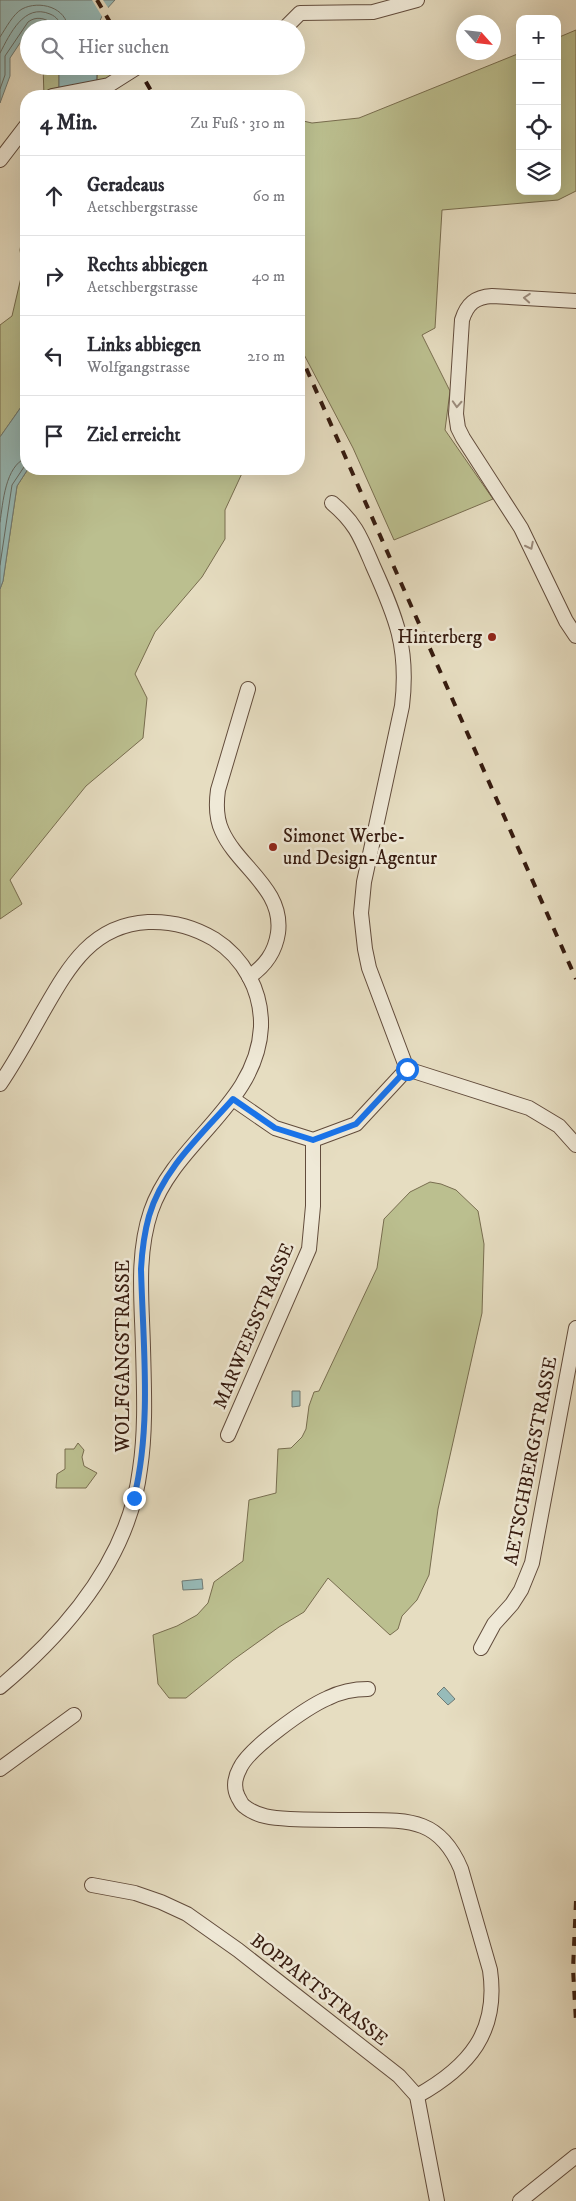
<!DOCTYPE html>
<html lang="de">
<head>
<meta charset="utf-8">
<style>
	body { margin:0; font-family:"IM FELL DW Pica",serif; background:#f2f2f3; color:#2b2b33 }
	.controls { position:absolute; right:15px; top:15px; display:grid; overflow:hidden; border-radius:10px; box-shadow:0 5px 20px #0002 }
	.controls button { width:45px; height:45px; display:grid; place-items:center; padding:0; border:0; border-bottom:1px solid #e1e1e2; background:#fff; color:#2b2b33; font:25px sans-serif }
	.compass { position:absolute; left:456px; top:15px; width:45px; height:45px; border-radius:50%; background:#fff; box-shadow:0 5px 20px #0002; rotate:117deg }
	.stop { position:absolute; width:15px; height:15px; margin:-11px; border:4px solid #1a73e8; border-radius:50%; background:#fff }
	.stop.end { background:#1a73e8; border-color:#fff; box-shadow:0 1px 5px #0008 }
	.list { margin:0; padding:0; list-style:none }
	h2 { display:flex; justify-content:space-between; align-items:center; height:65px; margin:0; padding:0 20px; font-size:21px }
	h2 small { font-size:16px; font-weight:400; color:#7c7c81 }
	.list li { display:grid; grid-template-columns:32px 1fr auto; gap:15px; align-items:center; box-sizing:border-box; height:80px; padding:0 20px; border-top:1px solid #e1e1e2 }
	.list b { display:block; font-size:19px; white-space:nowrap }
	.list p { margin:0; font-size:16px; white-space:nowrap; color:#7c7c81 }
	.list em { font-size:16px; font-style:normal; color:#7c7c81 }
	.icon { flex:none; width:28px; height:28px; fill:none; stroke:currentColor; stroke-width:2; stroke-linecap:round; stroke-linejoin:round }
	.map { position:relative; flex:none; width:576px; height:2201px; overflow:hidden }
	.search { position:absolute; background:#fff; box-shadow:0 5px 20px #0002; left:20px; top:20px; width:285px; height:55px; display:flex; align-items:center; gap:12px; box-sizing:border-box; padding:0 18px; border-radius:28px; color:#7c7c81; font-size:19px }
	.panel { position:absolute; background:#fff; box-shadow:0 5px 20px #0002; left:20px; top:90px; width:285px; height:385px; border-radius:20px }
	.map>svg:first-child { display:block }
</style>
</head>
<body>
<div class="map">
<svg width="576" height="2201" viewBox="0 0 576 2201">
	<rect width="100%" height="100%" fill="#e6ddc1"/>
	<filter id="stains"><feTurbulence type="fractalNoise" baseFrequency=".004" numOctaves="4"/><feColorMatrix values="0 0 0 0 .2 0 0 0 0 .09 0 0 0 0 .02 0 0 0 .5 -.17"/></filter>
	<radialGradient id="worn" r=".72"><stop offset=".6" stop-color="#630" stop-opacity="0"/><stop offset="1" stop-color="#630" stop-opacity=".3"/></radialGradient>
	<g fill="#bbbf8f" stroke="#786d4f">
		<path d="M 576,30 L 576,191 L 558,200 L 442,210 L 435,328 L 422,335 L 450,391 L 445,430 L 493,499 L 394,540 L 353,448 L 299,345 L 299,120 L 312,123 L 359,118 L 520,53 L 520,191 L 557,191 L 557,38 Z"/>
		<path d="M 43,66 L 59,66 L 59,96 L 44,96 Z"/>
		<path d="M 98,66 L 113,66 L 112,87 L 119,96 L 96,96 Z"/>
		<path d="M 26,215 L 26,400 L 0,437 L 0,325 L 12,316 L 23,269 L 20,250 Z"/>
		<path d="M 28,469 L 244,469 L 225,510 L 225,539 L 202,577 L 155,632 L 135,674 L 147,698 L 143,738 L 86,786 L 10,880 L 22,904 L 0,919 L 0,589 L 3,581 L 17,486 Z"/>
		<path d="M 430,1182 L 441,1184 L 456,1190 L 478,1211 L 484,1244 L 482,1313 L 438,1509 L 429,1575 L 417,1600 L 402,1616 L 398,1629 L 390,1635 L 328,1578 L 304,1612 L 279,1627 L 233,1660 L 186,1698 L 169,1698 L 158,1684 L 153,1635 L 177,1626 L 197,1615 L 208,1603 L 214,1582 L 243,1561 L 249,1500 L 276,1493 L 278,1449 L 291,1448 L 302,1437 L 306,1429 L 309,1406 L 314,1392 L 319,1391 L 377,1268 L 384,1219 L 410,1192 Z"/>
		<path d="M 78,1443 L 84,1450 L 82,1457 L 84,1466 L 97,1473 L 86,1488 L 56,1488 L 57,1474 L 65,1469 L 65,1449 L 74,1449 Z"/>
	</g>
	<g fill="#97bbb9" stroke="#707b75">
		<path d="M 0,0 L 115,0 L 104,12 L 96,29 L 52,29 L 43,24 L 32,25 L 10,58 L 10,76 L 0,103 Z"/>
		<path d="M 59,66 L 97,66 L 96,96 L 59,96 Z"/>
		<path d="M 26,400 L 26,469 L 28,469 L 17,486 L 3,581 L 0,589 L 0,437 Z"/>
		<path d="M 292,1391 L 300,1391 L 300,1406 L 292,1407 Z"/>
		<path d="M 202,1579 L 203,1589 L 183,1590 L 182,1581 Z"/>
		<path d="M 444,1687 L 455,1699 L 448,1705 L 437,1694 Z"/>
	</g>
	<path fill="#e6ddc1" d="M 92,0 L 103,0 L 109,9 L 103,18 Z"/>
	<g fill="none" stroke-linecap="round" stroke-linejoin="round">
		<g stroke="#666b64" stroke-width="1">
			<path d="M 0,37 C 6,28 13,14 22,9 C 39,0 67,7 68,29"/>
			<path d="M 0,53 C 10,34 24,3 50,14 C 57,17 60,21 61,29"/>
			<path d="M 0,89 L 5,75 L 5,56 L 28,22 C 36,16 44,18 52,23 L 54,29"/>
			<path d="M 0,522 C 3,503 5,466 26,458"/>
			<path d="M 0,565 L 12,485 L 26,464"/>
		</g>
		<defs>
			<g id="minor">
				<path d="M 284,29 L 300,13 L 373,12 L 417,0"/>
				<path d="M 52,96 L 109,85 L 139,66"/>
				<path d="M 0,160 L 26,126"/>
				<path d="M 576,301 L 492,296 C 475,297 467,304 462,320 L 456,414 L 458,428 L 463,438 L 521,528 L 566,621 L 576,636"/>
				<path d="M 332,503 C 356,523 361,538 373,566 C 396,617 409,648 402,706 L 364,882 L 361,913 L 365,949 L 369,968 L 407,1069"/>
				<path d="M 248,689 L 218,790 C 216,804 216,818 222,831 C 238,867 284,889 278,933 C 275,953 265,966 249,977"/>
				<path d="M 0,1084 C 15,1062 28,1038 41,1015 C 67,970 90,925 148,922 C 172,921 194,927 214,939 C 244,958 262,991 261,1027 C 257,1105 175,1141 151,1211 C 136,1255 142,1303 143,1348 C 144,1388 146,1430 140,1469 C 129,1559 67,1631 0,1687"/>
				<path d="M 233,1099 L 275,1128 L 313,1140 L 356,1124 L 407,1069 L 529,1108 L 559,1126 L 576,1145"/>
				<path d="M 228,1435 L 309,1249 L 313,1206 L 313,1140"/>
				<path d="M 481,1648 L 494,1624 L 512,1604 L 521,1590 L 532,1563 L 576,1328"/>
				<path d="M 368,1689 C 354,1689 340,1692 328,1698 C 307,1707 249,1748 240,1768 C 235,1777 233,1787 238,1797 C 240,1800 241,1804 244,1806 C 257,1817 274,1818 290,1819 C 314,1820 338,1820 362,1820 C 410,1820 440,1819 461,1869 L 490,1970 C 499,2032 469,2067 417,2096"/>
				<path d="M 0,1769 L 74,1715"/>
				<path d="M 92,1885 L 135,1893 L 161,1902 L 187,1914 L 238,1950 L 399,2076 L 417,2096 L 437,2201"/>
				<path d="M 520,2201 L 576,2156"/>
			</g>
		</defs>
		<use href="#minor" stroke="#624c3c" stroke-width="16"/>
		<use href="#minor" stroke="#efe9d7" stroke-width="14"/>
		<g stroke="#361b0f" stroke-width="4" stroke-dasharray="9 9" stroke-linecap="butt">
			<path d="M 97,0 L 114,29"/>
			<path d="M 137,66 L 154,96"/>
			<path d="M 299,352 L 576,979"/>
			<path d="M 576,1901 L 573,1969 L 576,2022"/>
		</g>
	</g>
	<defs><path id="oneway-chevron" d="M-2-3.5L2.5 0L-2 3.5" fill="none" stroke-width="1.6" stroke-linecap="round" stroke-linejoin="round" transform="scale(1.25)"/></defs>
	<g stroke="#9c8c7d">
		<use href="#oneway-chevron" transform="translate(527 298) rotate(-176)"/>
		<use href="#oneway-chevron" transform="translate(457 404) rotate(93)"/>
		<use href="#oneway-chevron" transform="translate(530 546) rotate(63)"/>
	</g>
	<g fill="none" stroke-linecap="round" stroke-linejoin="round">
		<path stroke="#1a73e8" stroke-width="6" d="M 134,1498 C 152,1424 143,1345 141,1269 C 142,1251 144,1234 149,1216 C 162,1170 202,1134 233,1099 L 275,1128 L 313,1140 L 356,1124 L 407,1069"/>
	</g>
	<g fill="#8f2418" stroke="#efe9d7" stroke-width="2">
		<circle cx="492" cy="637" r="5"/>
		<circle cx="273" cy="847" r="5"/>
	</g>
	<g text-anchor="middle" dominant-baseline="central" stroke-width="5" stroke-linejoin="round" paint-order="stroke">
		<g font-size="19" fill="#361b0f" stroke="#efe9d7" text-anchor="end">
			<text x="482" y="637">Hinterberg</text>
			<text x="283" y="836" text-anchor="start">Simonet Werbe-<tspan x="283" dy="22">und Design-Agentur</tspan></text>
		</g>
		<g font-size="19" fill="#361b0f" stroke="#efe9d7">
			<text transform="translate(254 1326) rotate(-67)">MARWEESSTRASSE</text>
			<text transform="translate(123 1356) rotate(-90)">WOLFGANGSTRASSE</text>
			<text transform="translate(531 1461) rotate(-79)">AETSCHBERGSTRASSE</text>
			<text transform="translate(319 1990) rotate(38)">BOPPARTSTRASSE</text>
		</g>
	</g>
	<rect width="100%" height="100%" filter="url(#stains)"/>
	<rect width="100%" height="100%" fill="url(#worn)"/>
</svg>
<div class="controls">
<button>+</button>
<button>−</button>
<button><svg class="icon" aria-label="locate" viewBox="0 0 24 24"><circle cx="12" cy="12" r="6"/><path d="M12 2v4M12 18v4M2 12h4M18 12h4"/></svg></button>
<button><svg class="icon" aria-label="layers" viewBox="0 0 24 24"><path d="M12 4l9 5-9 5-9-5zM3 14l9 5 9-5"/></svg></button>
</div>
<svg class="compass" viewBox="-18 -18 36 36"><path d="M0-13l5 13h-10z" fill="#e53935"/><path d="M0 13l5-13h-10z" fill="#7c7c81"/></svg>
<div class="stop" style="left:407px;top:1069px"></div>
<div class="stop end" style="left:134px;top:1498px"></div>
<div class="search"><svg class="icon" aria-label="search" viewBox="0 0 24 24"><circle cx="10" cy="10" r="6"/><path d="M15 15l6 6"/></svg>Hier suchen</div>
<section class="panel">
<h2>4 Min.<small>Zu Fuß · 310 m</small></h2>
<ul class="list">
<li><svg class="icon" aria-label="ahead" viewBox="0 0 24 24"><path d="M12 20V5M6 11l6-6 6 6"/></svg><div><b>Geradeaus</b><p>Aetschbergstrasse</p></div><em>60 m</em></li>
<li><svg class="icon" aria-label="right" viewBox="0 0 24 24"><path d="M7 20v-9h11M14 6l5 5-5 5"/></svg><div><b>Rechts abbiegen</b><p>Aetschbergstrasse</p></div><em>40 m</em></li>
<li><svg class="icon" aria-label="left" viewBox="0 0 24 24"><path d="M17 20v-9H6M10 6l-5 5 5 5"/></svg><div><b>Links abbiegen</b><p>Wolfgangstrasse</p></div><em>210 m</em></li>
<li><svg class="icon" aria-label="arrive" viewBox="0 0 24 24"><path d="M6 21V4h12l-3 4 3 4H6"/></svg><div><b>Ziel erreicht</b></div></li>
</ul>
</section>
</div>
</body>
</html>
